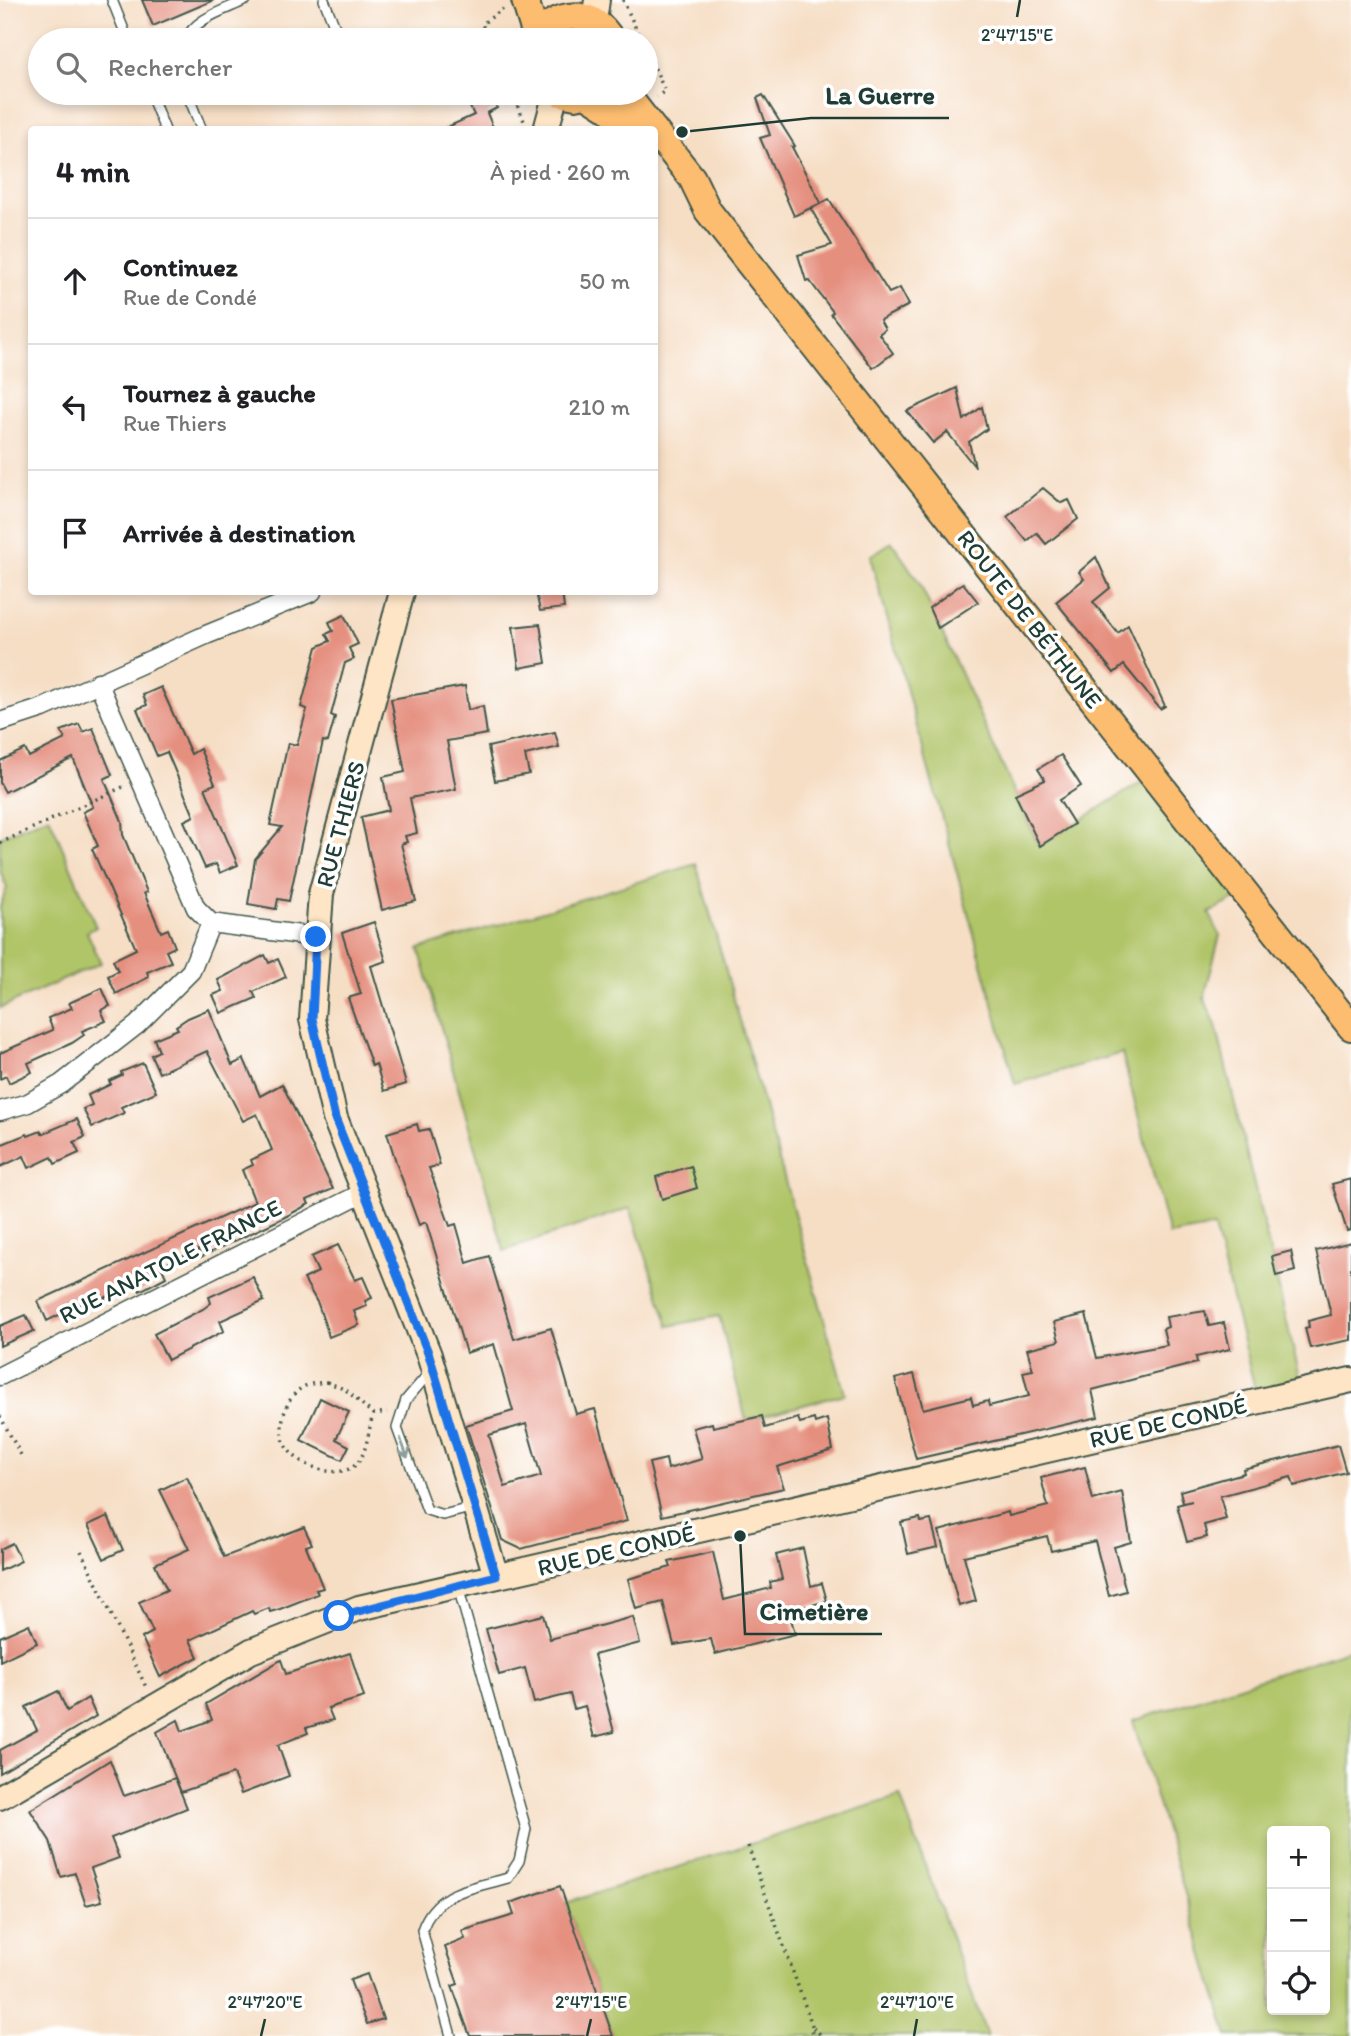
<!DOCTYPE html>
<html lang="fr">
<head>
<meta charset="utf-8">
<style>
	body { margin:0; font-family:Itim,sans-serif; background:#f6f6f6; color:#202124 }
	.controls { position:absolute; right:21px; bottom:21px; display:grid; overflow:hidden; border-radius:7px; box-shadow:0 4px 10px #0003 }
	.controls button { width:63px; height:63px; display:grid; place-items:center; padding:0; border:0; border-bottom:2px solid #e0e0e0; background:#fff; color:#202124; font:35px sans-serif }
	.stop { position:absolute; width:21px; height:21px; margin:-16px; border:5px solid #1a73e8; border-radius:50%; background:#fff }
	.stop.end { background:#1a73e8; border-color:#fff; box-shadow:0 2px 7px #0008 }
	.list { margin:0; padding:0; list-style:none }
	h2 { display:flex; justify-content:space-between; align-items:center; height:91px; margin:0; padding:0 28px; font-size:30px }
	h2 small { font-size:23px; font-weight:400; color:#757577 }
	.list li { display:grid; grid-template-columns:46px 1fr auto; gap:21px; align-items:center; box-sizing:border-box; height:126px; padding:0 28px; border-top:2px solid #e0e0e0 }
	.list b { display:block; font-size:26px; white-space:nowrap }
	.list p { margin:0; font-size:23px; white-space:nowrap; color:#757577 }
	.list em { font-size:23px; font-style:normal; color:#757577 }
	.icon { flex:none; width:38px; height:38px; fill:none; stroke:currentColor; stroke-width:2; stroke-linecap:round; stroke-linejoin:round }
	.map { position:relative; flex:none; width:1351px; height:2036px; overflow:hidden }
	.search { position:absolute; background:#fff; box-shadow:0 4px 10px #0003; left:28px; top:28px; width:630px; height:77px; display:flex; align-items:center; gap:18px; box-sizing:border-box; padding:0 24px; border-radius:38px; color:#757577; font-size:26px }
	.panel { position:absolute; background:#fff; box-shadow:0 4px 10px #0003; left:28px; top:126px; width:630px; height:469px; border-radius:7px }
	.map>svg:first-child { display:block }
</style>
</head>
<body>
<div class="map">
<svg width="1351" height="2036" viewBox="0 0 1351 2036">
	<rect width="100%" height="100%" fill="#fff"/>
	<filter id="ink" filterUnits="userSpaceOnUse"><feTurbulence type="fractalNoise" baseFrequency=".0143" numOctaves="2"/><feDisplacementMap in="SourceGraphic" scale="14" xChannelSelector="R" yChannelSelector="G"/><feConvolveMatrix kernelMatrix="1 2 1 2 8 2 1 2 1" color-interpolation-filters="sRGB"/></filter>
	<filter id="wash" filterUnits="userSpaceOnUse"><feTurbulence type="fractalNoise" baseFrequency=".00686" numOctaves="4" result="noise"/><feDisplacementMap in="SourceGraphic" scale="28" xChannelSelector="R" yChannelSelector="G"/><feGaussianBlur stdDeviation="1.57" result="paint"/><feColorMatrix in="noise" values="0 0 0 0 0 0 0 0 0 0 0 0 0 0 0 0 0 1.4 0 .05"/><feComposite in="paint" operator="in"/></filter>
	<g filter="url(#wash)">
		<rect width="100%" height="100%" fill="#f6dec5"/>
		<g fill="#b0c468" stroke="#68804e" stroke-width="2" fill-rule="evenodd">
			<path d="M 892,542 L 920,584 L 1039,846 L 1153,775 L 1246,893 L 1209,913 L 1220,935 L 1204,998 L 1216,1025 L 1303,1390 L 1258,1401 L 1214,1227 L 1169,1235 L 1122,1053 L 1015,1084 L 870,556 Z"/>
			<path d="M 49,816 L 96,927 L 87,932 L 101,963 L 0,1008 L 0,906 L 7,888 L 0,871 L 0,837 Z"/>
			<path d="M 696,864 L 845,1394 L 746,1420 L 719,1316 L 669,1326 L 630,1208 L 504,1251 L 419,949 Z"/>
			<path d="M 1348,1650 L 1351,1658 L 1351,2036 L 1228,2036 L 1133,1721 ZM 1272,1831 L 1325,1831 L 1325,2010 L 1272,2010 Z"/>
			<path d="M 900,1796 L 987,2036 L 613,2036 L 566,1903 Z"/>
		</g>
		<g id="blocks">
			<g fill="#e58f7f" fill-rule="evenodd">
				<path d="M 142,0 L 214,0 L 153,26 Z"/>
				<path d="M 463,93 L 490,93 L 497,108 L 487,113 L 494,130 L 441,130 L 474,115 Z"/>
				<path d="M 763,95 L 795,146 L 792,147 L 821,203 L 794,216 L 760,138 L 770,135 L 757,98 Z"/>
				<path d="M 829,199 L 889,293 L 900,288 L 909,305 L 880,320 L 885,329 L 879,334 L 893,353 L 873,368 L 831,314 L 833,312 L 809,280 L 806,281 L 798,255 L 832,245 L 811,209 Z"/>
				<path d="M 957,388 L 964,420 L 982,407 L 987,429 L 969,442 L 975,467 L 947,432 L 933,443 L 907,411 Z"/>
				<path d="M 1043,488 L 1061,503 L 1069,500 L 1078,519 L 1046,544 L 1037,533 L 1027,541 L 1007,517 Z"/>
				<path d="M 1096,557 L 1110,588 L 1093,602 L 1118,633 L 1128,625 L 1165,706 L 1160,709 L 1124,665 L 1114,673 L 1056,602 L 1084,579 L 1079,572 Z"/>
				<path d="M 963,583 L 978,602 L 938,628 L 929,608 Z"/>
				<path d="M 536,592 L 562,592 L 564,608 L 540,611 Z"/>
				<path d="M 344,615 L 358,644 L 349,648 L 354,659 L 345,663 L 331,715 L 335,717 L 328,742 L 323,741 L 289,901 L 278,899 L 276,909 L 248,904 L 255,859 L 282,827 L 270,825 L 288,743 L 297,745 L 307,709 L 301,707 L 317,647 L 330,641 L 326,634 L 333,631 L 329,622 Z"/>
				<path d="M 540,624 L 546,663 L 519,668 L 513,627 Z"/>
				<path d="M 465,686 L 468,710 L 483,706 L 487,734 L 447,741 L 456,789 L 410,798 L 417,833 L 405,836 L 407,842 L 401,844 L 416,901 L 382,910 L 361,817 L 389,810 L 383,777 L 405,772 L 391,699 Z"/>
				<path d="M 161,687 L 191,754 L 200,749 L 215,784 L 205,788 L 238,865 L 220,873 L 216,864 L 205,868 L 184,821 L 194,816 L 167,752 L 157,756 L 137,709 L 147,705 L 143,695 Z"/>
				<path d="M 79,724 L 83,732 L 93,728 L 112,775 L 104,779 L 122,821 L 123,835 L 147,892 L 144,893 L 161,932 L 168,929 L 175,947 L 166,951 L 171,962 L 147,972 L 149,977 L 116,994 L 108,976 L 118,971 L 113,960 L 136,949 L 92,849 L 98,846 L 83,812 L 93,807 L 73,758 L 5,792 L 0,783 L 0,761 L 25,749 L 29,757 L 65,739 L 61,731 Z"/>
				<path d="M 555,732 L 559,747 L 525,755 L 529,774 L 495,781 L 488,747 Z"/>
				<path d="M 1061,755 L 1081,786 L 1059,800 L 1074,824 L 1040,846 L 1015,794 L 1045,780 L 1038,769 Z"/>
				<path d="M 374,922 L 386,961 L 371,966 L 406,1084 L 384,1091 L 376,1064 L 372,1066 L 348,998 L 361,994 L 342,933 Z"/>
				<path d="M 265,955 L 269,963 L 278,959 L 286,977 L 253,992 L 256,998 L 221,1013 L 213,995 L 223,991 L 218,980 Z"/>
				<path d="M 102,988 L 110,1006 L 101,1010 L 106,1021 L 82,1031 L 84,1035 L 72,1043 L 28,1063 L 32,1072 L 9,1083 L 6,1076 L 0,1079 L 0,1053 L 53,1030 L 48,1018 L 72,1008 L 69,1003 Z"/>
				<path d="M 209,1009 L 232,1065 L 244,1059 L 260,1096 L 282,1084 L 333,1189 L 307,1200 L 309,1204 L 283,1218 L 201,1257 L 198,1250 L 161,1266 L 166,1277 L 140,1291 L 135,1282 L 99,1301 L 96,1297 L 47,1321 L 38,1301 L 255,1202 L 242,1170 L 253,1165 L 251,1160 L 272,1150 L 257,1114 L 243,1121 L 207,1051 L 159,1073 L 151,1055 L 159,1051 L 154,1039 L 178,1029 L 176,1026 L 188,1018 Z"/>
				<path d="M 143,1063 L 156,1092 L 121,1107 L 124,1113 L 92,1127 L 83,1109 L 92,1105 L 88,1095 L 111,1084 L 109,1081 L 122,1075 L 121,1072 Z"/>
				<path d="M 77,1119 L 85,1137 L 74,1142 L 79,1153 L 55,1164 L 52,1157 L 29,1168 L 24,1156 L 0,1167 L 0,1145 L 27,1134 L 28,1136 L 41,1131 L 42,1134 Z"/>
				<path d="M 417,1124 L 419,1131 L 429,1129 L 440,1165 L 429,1168 L 450,1226 L 456,1224 L 467,1263 L 489,1256 L 514,1339 L 551,1328 L 576,1414 L 595,1409 L 627,1521 L 521,1549 L 502,1540 L 466,1425 L 513,1411 L 494,1344 L 466,1353 L 426,1222 L 419,1225 L 397,1165 L 387,1133 ZM 526,1424 L 541,1476 L 505,1487 L 489,1435 Z"/>
				<path d="M 691,1166 L 697,1188 L 662,1199 L 656,1177 Z"/>
				<path d="M 1351,1179 L 1351,1230 L 1347,1231 L 1332,1184 Z"/>
				<path d="M 1351,1242 L 1351,1340 L 1310,1348 L 1305,1328 L 1309,1327 L 1308,1321 L 1331,1315 L 1316,1251 Z"/>
				<path d="M 338,1245 L 355,1280 L 363,1277 L 372,1298 L 365,1301 L 367,1306 L 354,1311 L 359,1325 L 329,1337 L 318,1304 L 304,1279 L 318,1272 L 311,1257 Z"/>
				<path d="M 1291,1251 L 1295,1271 L 1276,1276 L 1272,1256 Z"/>
				<path d="M 253,1277 L 264,1301 L 220,1321 L 224,1331 L 168,1360 L 154,1334 L 203,1309 L 211,1303 L 209,1297 Z"/>
				<path d="M 1205,1311 L 1209,1326 L 1224,1323 L 1230,1349 L 1196,1357 L 1197,1363 L 1092,1390 L 1098,1417 L 916,1459 L 895,1379 L 914,1374 L 923,1409 L 971,1397 L 973,1405 L 988,1401 L 989,1406 L 1029,1396 L 1023,1372 L 1033,1370 L 1027,1349 L 1059,1341 L 1054,1322 L 1086,1314 L 1097,1358 L 1167,1345 L 1163,1329 L 1168,1327 L 1166,1317 Z"/>
				<path d="M 26,1315 L 34,1331 L 0,1346 L 0,1326 Z"/>
				<path d="M 320,1398 L 349,1412 L 336,1439 L 349,1446 L 342,1460 L 301,1440 Z"/>
				<path d="M 762,1416 L 765,1428 L 798,1418 L 800,1423 L 814,1419 L 815,1423 L 827,1419 L 833,1450 L 777,1467 L 784,1488 L 662,1516 L 649,1463 L 666,1459 L 668,1469 L 702,1459 L 693,1428 L 712,1423 L 713,1427 Z"/>
				<path d="M 1338,1445 L 1346,1472 L 1294,1486 L 1291,1477 L 1220,1496 L 1226,1519 L 1204,1525 L 1207,1537 L 1187,1542 L 1177,1505 L 1192,1501 L 1183,1503 L 1180,1491 L 1244,1473 L 1243,1469 Z"/>
				<path d="M 1085,1467 L 1093,1500 L 1122,1492 L 1131,1542 L 1114,1547 L 1126,1591 L 1109,1596 L 1095,1541 L 1051,1551 L 1047,1536 L 964,1556 L 976,1601 L 959,1606 L 939,1531 L 1008,1512 L 1009,1516 L 1048,1506 L 1041,1478 Z"/>
				<path d="M 187,1477 L 224,1557 L 304,1527 L 312,1544 L 306,1546 L 323,1588 L 316,1590 L 318,1594 L 280,1609 L 270,1612 L 269,1608 L 254,1614 L 252,1611 L 190,1640 L 198,1657 L 160,1677 L 142,1638 L 153,1632 L 139,1602 L 167,1590 L 155,1564 L 189,1549 L 160,1490 Z"/>
				<path d="M 108,1516 L 123,1550 L 104,1559 L 88,1525 Z"/>
				<path d="M 920,1518 L 921,1522 L 931,1520 L 938,1547 L 908,1554 L 901,1522 Z"/>
				<path d="M 12,1543 L 21,1561 L 0,1571 L 0,1549 Z"/>
				<path d="M 803,1548 L 811,1586 L 822,1583 L 827,1601 L 789,1611 L 795,1634 L 715,1654 L 711,1639 L 674,1645 L 663,1602 L 636,1609 L 628,1579 L 671,1567 L 669,1562 L 713,1552 L 724,1600 L 771,1588 L 770,1582 L 782,1579 L 776,1555 Z"/>
				<path d="M 543,1615 L 550,1639 L 633,1617 L 640,1643 L 594,1655 L 614,1732 L 594,1737 L 585,1706 L 574,1709 L 570,1694 L 534,1703 L 525,1668 L 499,1675 L 486,1629 Z"/>
				<path d="M 29,1624 L 37,1643 L 0,1661 L 0,1637 Z"/>
				<path d="M 350,1653 L 364,1697 L 328,1708 L 333,1720 L 306,1728 L 308,1733 L 278,1745 L 289,1776 L 241,1794 L 233,1774 L 181,1792 L 157,1732 L 178,1720 L 182,1731 L 212,1720 L 206,1704 L 281,1660 L 286,1674 Z"/>
				<path d="M 58,1691 L 67,1711 L 88,1698 L 96,1716 L 0,1773 L 0,1750 L 37,1730 L 26,1707 Z"/>
				<path d="M 110,1760 L 124,1796 L 175,1778 L 187,1808 L 111,1838 L 119,1858 L 91,1868 L 102,1901 L 86,1905 L 75,1873 L 61,1877 L 50,1841 L 30,1810 Z"/>
				<path d="M 560,1886 L 613,2036 L 470,2036 L 452,1986 L 458,1984 L 445,1947 L 465,1939 L 462,1931 L 514,1915 L 510,1903 Z"/>
				<path d="M 367,1974 L 383,2019 L 367,2024 L 350,1980 Z"/>
			</g>
		</g>
	</g>
	<g filter="url(#ink)">
		<use href="#blocks" fill-opacity="0" stroke="#3f554a" stroke-width="2"/>
		<g fill="none" stroke-linecap="round" stroke-linejoin="round">
			<defs>
				<g id="lane">
					<path d="M 112,0 L 128,40"/>
					<path d="M 324,0 L 340,40"/>
					<path d="M 186,40 C 194,18 226,10 246,0"/>
					<path d="M 150,93 L 165,130"/>
					<path d="M 187,93 L 202,130"/>
					<path d="M 430,1372 L 406,1400 L 397,1428 L 427,1510 L 443,1515 L 474,1507"/>
					<path d="M 451,2036 L 422,1930 C 436,1890 471,1889 508,1878 L 519,1861 L 526,1829 L 458,1587"/>
				</g>
				<g id="street">
					<path d="M 98,682 L 196,908 L 211,923 L 316,937"/>
					<path d="M 0,722 L 43,708 L 206,635 L 312,592"/>
					<path d="M 0,1111 L 28,1103 L 61,1084 L 137,1025 L 191,971 L 211,923"/>
					<path d="M 0,1376 L 364,1192"/>
				</g>
				<g id="secondary">
					<path d="M 594,21 L 597,0"/>
					<path d="M 546,130 L 556,93"/>
					<path d="M 402,592 L 321,894 L 312,1019 L 335,1118 L 429,1355 L 496,1576"/>
					<path d="M 0,1797 L 251,1651 L 359,1608 L 1351,1380"/>
				</g>
				<g id="primary">
					<path d="M 525,0 L 537,39"/>
					<path d="M 537,40 C 554,9 594,8 611,40"/>
					<path d="M 560,93 L 576,96 L 588,93"/>
					<path d="M 625,93 L 654,130"/>
					<path d="M 586,94 L 608,108 L 631,130"/>
					<path d="M 654,130 L 692,178 L 708,211 L 1351,1027"/>
				</g>
			</defs>
			<use href="#lane" stroke="#3f554a" stroke-width="12"/>
			<use href="#street" stroke="#3f554a" stroke-width="21"/>
			<use href="#secondary" stroke="#3f554a" stroke-width="28"/>
			<use href="#primary" stroke="#3f554a" stroke-width="30"/>
			<g stroke="#3f554a" stroke-width="3.5" stroke-dasharray="2 5" stroke-linecap="butt">
				<path d="M 623,0 L 641,40"/>
				<path d="M 489,40 L 482,24 L 503,9"/>
				<path d="M 646,49 L 665,91 L 657,97"/>
				<path d="M 512,93 L 524,121"/>
				<path d="M 0,843 L 123,787"/>
				<path d="M 327,1382 L 346,1390 L 373,1414 C 369,1428 367,1450 359,1461 C 343,1483 300,1467 287,1448 C 276,1432 284,1400 300,1389 C 308,1383 318,1383 327,1382 Z"/>
				<path d="M 373,1414 L 387,1412"/>
				<path d="M 0,1416 L 22,1457"/>
				<path d="M 81,1551 L 146,1687"/>
				<path d="M 748,1846 L 813,2028 L 812,2036"/>
				<path d="M 813,2028 L 822,2036"/>
			</g>
			<use href="#lane" stroke="#fff" stroke-width="9"/>
			<use href="#street" stroke="#fff" stroke-width="18"/>
			<use href="#secondary" stroke="#fee5c5" stroke-width="24"/>
			<use href="#primary" stroke="#fcbd6f" stroke-width="26"/>
		</g>
		<defs><path id="oneway-shaft" d="M-6 0H5M1.5-3L5.5 0L1.5 3" fill="none" stroke-width="1.6" stroke-linecap="round" stroke-linejoin="round" transform="scale(1.75)"/></defs>
		<use stroke="#8f9e9a" href="#oneway-shaft" transform="translate(404 1448) rotate(70)"/>
	</g>
	<g fill="none" stroke-linecap="round" stroke-linejoin="round" filter="url(#ink)">
		<path stroke="#1a73e8" stroke-width="9" d="M 316,937 L 312,1019 L 335,1118 L 429,1355 L 496,1576 L 339,1616"/>
	</g>
	<path fill="none" stroke="#1f3d34" stroke-width="2.5" d="M 1017,17 L 1020,0M 261,2036 L 265,2019M 587,2036 L 591,2019M 914,2036 L 917,2019"/>
	<g text-anchor="middle" dominant-baseline="central" stroke-width="7" stroke-linejoin="round" paint-order="stroke">
		<g font-size="24" fill="#1f3d34" stroke="#fff">
			<text transform="translate(1030 619) rotate(52)">ROUTE DE BÉTHUNE</text>
			<text transform="translate(340 824) rotate(-75)">RUE THIERS</text>
			<text transform="translate(170 1261) rotate(-27)">RUE ANATOLE FRANCE</text>
			<text transform="translate(1168 1422) rotate(-13)">RUE DE CONDÉ</text>
			<text transform="translate(616 1550) rotate(-13)">RUE DE CONDÉ</text>
		</g>
	</g>
	<g font-size="18" text-anchor="middle" fill="#1f3d34" stroke="#fff" stroke-width="7" stroke-linejoin="round" paint-order="stroke">
		<text x="1017" y="41">2°47'15"E</text>
		<text x="265" y="2008">2°47'20"E</text>
		<text x="591" y="2008">2°47'15"E</text>
		<text x="917" y="2008">2°47'10"E</text>
	</g>
	<path fill="none" stroke="#1f3d34" stroke-width="2.5" d="M682 132L811 118H949M740 1536L745 1634H882"/>
	<g fill="#1f3d34" stroke="#fff" stroke-width="2.5">
		<circle cx="682" cy="132" r="7"/>
		<circle cx="740" cy="1536" r="7"/>
	</g>
	<g font-size="26" text-anchor="middle" font-weight="bold" fill="#1f3d34" stroke="#fff" stroke-width="7" stroke-linejoin="round" paint-order="stroke">
		<text x="880" y="104">La Guerre</text>
		<text x="814" y="1620">Cimetière</text>
	</g>
</svg>
<div class="controls">
<button>+</button>
<button>−</button>
<button><svg class="icon" aria-label="locate" viewBox="0 0 24 24"><circle cx="12" cy="12" r="6"/><path d="M12 2v4M12 18v4M2 12h4M18 12h4"/></svg></button>
</div>
<div class="stop" style="left:339px;top:1616px"></div>
<div class="stop end" style="left:316px;top:937px"></div>
<div class="search"><svg class="icon" aria-label="search" viewBox="0 0 24 24"><circle cx="10" cy="10" r="6"/><path d="M15 15l6 6"/></svg>Rechercher</div>
<section class="panel">
<h2>4 min<small>À pied · 260 m</small></h2>
<ul class="list">
<li><svg class="icon" aria-label="ahead" viewBox="0 0 24 24"><path d="M12 20V5M6 11l6-6 6 6"/></svg><div><b>Continuez</b><p>Rue de Condé</p></div><em>50 m</em></li>
<li><svg class="icon" aria-label="left" viewBox="0 0 24 24"><path d="M17 20v-9H6M10 6l-5 5 5 5"/></svg><div><b>Tournez à gauche</b><p>Rue Thiers</p></div><em>210 m</em></li>
<li><svg class="icon" aria-label="arrive" viewBox="0 0 24 24"><path d="M6 21V4h12l-3 4 3 4H6"/></svg><div><b>Arrivée à destination</b></div></li>
</ul>
</section>
</div>
</body>
</html>
